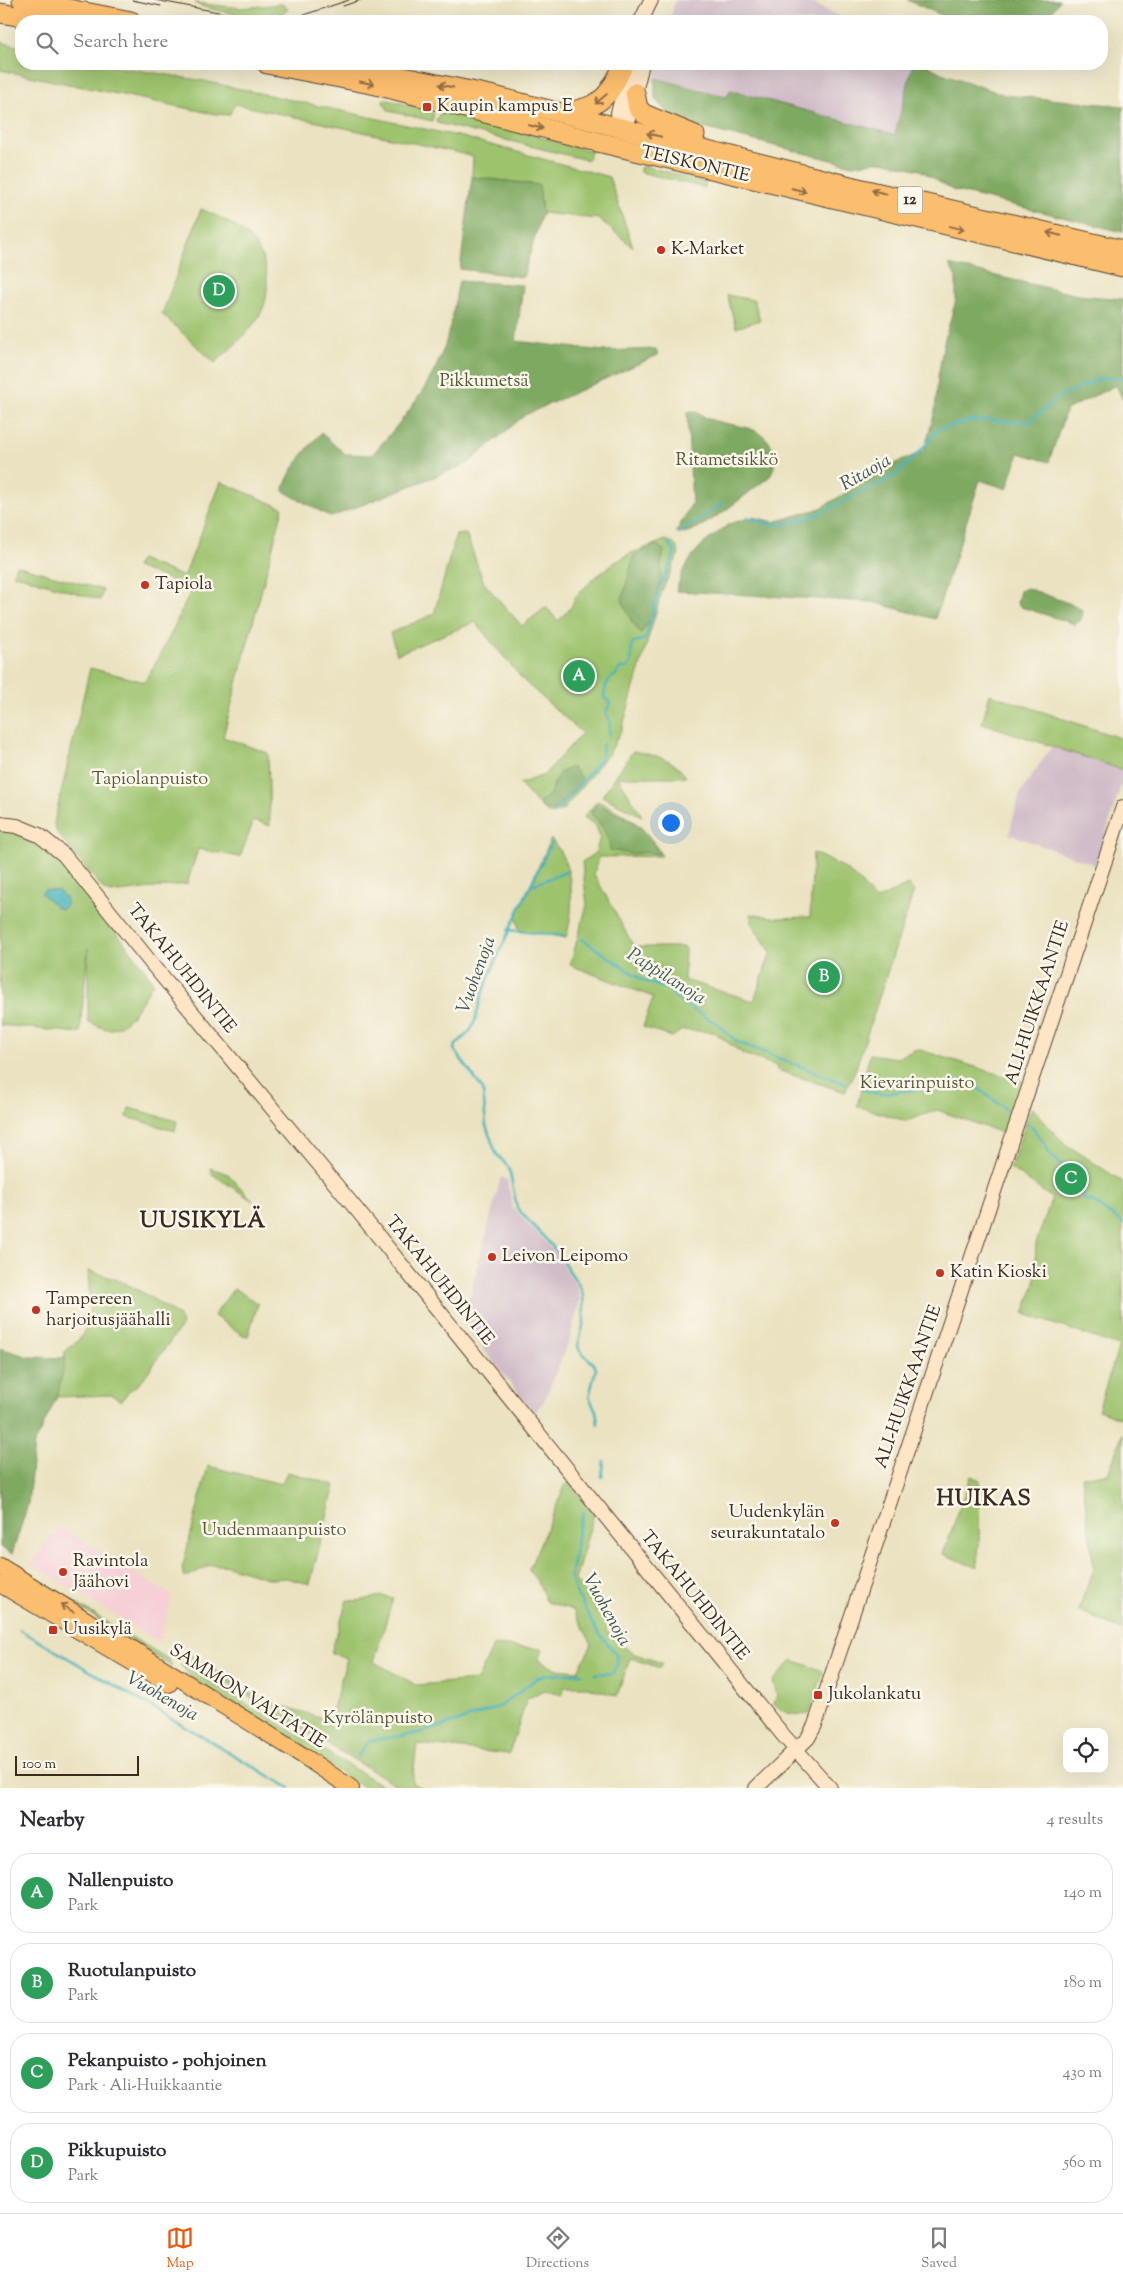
<!DOCTYPE html>
<html lang="en">
<head>
<meta charset="utf-8">
<style>
	body { margin:0; font-family:"Sorts Mill Goudy",serif; background:#f7f7f7; color:#2b2b33 }
	.controls { position:absolute; right:15px; bottom:15px; display:grid; overflow:hidden; border-radius:10px; box-shadow:0 5px 20px #0002 }
	.controls button { width:45px; height:45px; display:grid; place-items:center; padding:0; border:0; border-bottom:1px solid #e1e1e2; background:#fff; color:#2b2b33; font:25px sans-serif }
	.scale { position:absolute; left:15px; bottom:12px; width:124px; box-sizing:border-box; padding-left:5px; border:2px solid #3b2a1e; border-top:0; font-size:14px; line-height:18px; white-space:nowrap; color:#3b2a1e; -webkit-text-stroke:4px #fbf7ec; paint-order:stroke }
	.you { position:absolute; left:670px; top:822px; width:18px; height:18px; margin:-12px; border:4px solid #fff; border-radius:50%; background:#1a73e8; box-shadow:0 0 0 8px #1a73e833 }
	.badge { display:grid; place-items:center; width:32px; height:32px; border-radius:50%; background:#ea580c; color:#fff; font-size:16px; font-weight:700 }
	.pin { position:absolute; translate:-50% -50%; border:2px solid #fff; box-shadow:0 1px 5px #0006 }
	.list { margin:0; padding:0; list-style:none }
	h2 { display:flex; justify-content:space-between; align-items:center; height:65px; margin:0; padding:0 20px; font-size:21px }
	h2 small { font-size:16px; font-weight:400; color:#7c7c81 }
	.list li { display:grid; grid-template-columns:32px 1fr auto; gap:15px; align-items:center; box-sizing:border-box; height:80px; margin:0 10px 10px; padding:0 10px; border:1px solid #e1e1e2; border-radius:20px }
	.list b { display:block; font-size:19px; white-space:nowrap }
	.list p { margin:0; font-size:16px; white-space:nowrap; color:#7c7c81 }
	.list em { font-size:16px; font-style:normal; color:#7c7c81 }
	.icon { flex:none; width:28px; height:28px; fill:none; stroke:currentColor; stroke-width:2; stroke-linecap:round; stroke-linejoin:round }
	.map { position:relative; flex:none; width:1123px; height:1788px; overflow:hidden }
	.search { position:absolute; background:#fff; box-shadow:0 5px 20px #0002; left:15px; right:15px; top:15px; height:55px; display:flex; align-items:center; gap:12px; box-sizing:border-box; padding:0 18px; border-radius:20px; color:#7c7c81; font-size:19px }
	.sheet { height:425px; background:#fff }
	nav { display:flex; justify-content:space-around; align-items:center; box-sizing:border-box; height:70px; border-top:1px solid #e1e1e2; background:#fff; font-size:14px; color:#7c7c81 }
	nav a { display:grid; justify-items:center; gap:2px }
	nav .on { color:#ea580c }
	.map>svg:first-child { display:block }
</style>
</head>
<body>
<div class="map">
<svg width="1123" height="1788" viewBox="0 0 1123 1788">
	<rect width="100%" height="100%" fill="#fbf7ec"/>
	<filter id="ink" filterUnits="userSpaceOnUse"><feTurbulence type="fractalNoise" baseFrequency=".02" numOctaves="2"/><feDisplacementMap in="SourceGraphic" scale="10" xChannelSelector="R" yChannelSelector="G"/><feConvolveMatrix kernelMatrix="1 2 1 2 8 2 1 2 1" color-interpolation-filters="sRGB"/></filter>
	<filter id="wash" filterUnits="userSpaceOnUse"><feTurbulence type="fractalNoise" baseFrequency=".0096" numOctaves="4" result="noise"/><feDisplacementMap in="SourceGraphic" scale="20" xChannelSelector="R" yChannelSelector="G"/><feGaussianBlur stdDeviation="1.12" result="paint"/><feColorMatrix in="noise" values="0 0 0 0 0 0 0 0 0 0 0 0 0 0 0 0 0 1.4 0 .05"/><feComposite in="paint" operator="in"/></filter>
	<g filter="url(#wash)">
		<rect width="100%" height="100%" fill="#eae2c0"/>
		<path fill="#f6cfd7" d="M 61,1528 L 172,1596 L 159,1642 L 31,1564 L 54,1532 Z"/>
		<g fill="#d1bdc9">
			<path d="M 675,0 L 806,0 L 848,21 L 670,21 Z"/>
			<path d="M 659,64 L 913,64 L 895,135 L 730,90 L 728,97 L 655,78 Z"/>
			<path d="M 1052,746 L 1123,770 L 1123,779 L 1096,865 L 1009,834 L 1020,793 Z"/>
			<path d="M 501,1177 L 507,1180 L 513,1208 L 553,1250 L 577,1287 L 580,1300 L 569,1341 L 544,1401 L 535,1412 L 532,1411 L 463,1323 Z"/>
		</g>
		<g fill="#9dc36d" stroke="#6c7646">
			<path d="M 195,3 L 241,8 L 282,4 L 288,9 C 285,13 281,16 275,17 C 263,19 202,10 195,3 Z"/>
			<path d="M 0,42 L 21,47 L 21,64 L 101,64 L 204,81 L 466,138 L 609,177 L 633,247 L 599,219 L 542,213 L 539,185 L 472,177 L 473,156 L 235,104 L 229,115 L 215,114 L 0,70 Z"/>
			<path d="M 384,99 L 417,107 L 434,114 L 432,121 L 389,111 L 383,102 Z"/>
			<path d="M 441,111 L 592,151 L 587,160 L 437,123 L 436,120 Z"/>
			<path d="M 645,166 L 706,183 L 705,188 L 640,172 L 640,168 Z"/>
			<path d="M 201,209 C 218,216 241,227 253,242 C 270,262 272,297 258,318 C 246,336 230,349 215,363 L 162,314 Z"/>
			<path d="M 727,295 L 754,300 L 760,320 L 736,328 Z"/>
			<path d="M 221,482 L 283,508 L 223,737 L 268,753 L 270,826 L 254,820 L 240,857 L 198,849 L 187,884 L 110,893 L 104,890 L 57,833 L 54,823 L 90,668 L 145,682 L 171,634 L 192,588 L 136,567 L 140,559 L 184,577 Z"/>
			<path d="M 466,534 L 484,583 L 522,626 L 546,607 L 558,621 L 572,606 L 575,597 L 593,579 L 614,563 L 631,553 L 666,540 C 673,543 677,545 679,553 L 662,591 L 622,729 L 610,752 L 563,810 L 552,814 L 546,812 L 519,784 L 544,775 L 582,733 L 524,681 L 475,622 L 397,654 L 390,633 L 434,614 L 456,535 Z"/>
			<path d="M 16,565 L 103,590 L 100,600 L 13,574 Z"/>
			<path d="M 990,694 L 1123,739 L 1123,770 L 982,723 Z"/>
			<path d="M 633,751 C 655,756 673,757 686,777 L 618,777 L 642,816 L 602,796 Z"/>
			<path d="M 597,801 C 630,816 644,825 662,856 L 599,857 L 594,874 L 634,947 L 685,947 L 684,980 L 754,1001 L 771,952 L 751,923 L 750,914 L 779,918 L 810,917 L 813,853 C 845,867 854,872 875,900 L 908,885 L 914,891 L 856,1068 L 845,1092 L 777,1070 L 777,1066 L 743,1054 L 714,1032 L 682,1030 L 672,1037 L 643,1027 L 653,997 L 570,965 L 587,905 L 582,862 L 596,852 L 600,837 L 596,826 L 584,817 Z"/>
			<path d="M 0,830 C 28,832 49,850 68,869 L 146,971 L 153,983 C 144,997 127,1032 107,1029 C 101,1028 93,1024 88,1021 L 88,948 L 80,1033 L 0,1025 Z"/>
			<path d="M 551,839 C 575,866 575,907 566,938 L 519,930 L 516,916 Z"/>
			<path d="M 917,1049 L 1024,1082 L 1005,1134 L 937,1110 L 906,1121 L 857,1106 L 870,1054 L 897,1058 Z"/>
			<path d="M 1032,1107 L 1061,1141 L 1123,1182 L 1123,1419 L 1098,1410 L 1119,1346 L 1024,1314 L 1035,1283 L 1036,1243 L 1052,1198 L 1010,1168 Z"/>
			<path d="M 129,1108 L 177,1121 L 175,1131 L 127,1117 Z"/>
			<path d="M 210,1168 L 228,1174 L 253,1201 L 212,1174 Z"/>
			<path d="M 88,1271 C 125,1279 149,1296 179,1316 L 182,1325 L 140,1383 L 129,1391 L 121,1401 L 112,1395 L 57,1397 L 65,1351 C 97,1332 89,1302 88,1271 Z"/>
			<path d="M 234,1288 L 258,1304 L 248,1336 L 243,1335 L 214,1316 Z"/>
			<path d="M 1123,1433 L 1123,1631 L 1078,1610 L 1094,1569 L 1082,1476 L 1108,1474 Z"/>
			<path d="M 208,1466 L 281,1484 L 287,1472 L 335,1485 L 310,1584 L 286,1578 L 271,1579 L 224,1565 L 210,1565 L 185,1578 L 182,1569 Z"/>
			<path d="M 971,1476 L 980,1480 L 979,1544 L 977,1568 L 943,1554 Z"/>
			<path d="M 567,1481 L 594,1514 L 575,1580 L 585,1593 L 599,1597 L 595,1611 L 611,1616 L 606,1631 L 632,1653 L 662,1663 L 660,1668 L 630,1658 L 617,1696 L 587,1687 L 565,1687 L 562,1695 L 544,1690 L 527,1699 L 509,1754 L 417,1744 L 412,1783 L 421,1788 L 401,1788 L 185,1658 L 186,1652 L 259,1699 L 330,1720 L 347,1658 L 331,1653 L 347,1600 C 367,1604 374,1592 393,1598 L 374,1662 L 416,1685 L 477,1680 L 494,1645 L 543,1649 L 538,1660 L 557,1669 L 578,1671 L 592,1644 L 573,1610 L 547,1602 L 538,1583 L 529,1569 Z"/>
			<path d="M 37,1580 L 168,1659 L 172,1667 Z"/>
			<path d="M 792,1660 L 821,1670 L 823,1673 L 809,1714 C 797,1716 782,1714 774,1704 L 777,1695 L 773,1681 Z"/>
			<path d="M 180,1664 L 184,1666 L 386,1788 L 365,1788 L 191,1678 Z"/>
		</g>
		<g fill="#7ea960" stroke="#5c6a3f">
			<path d="M 907,0 L 1060,0 L 1045,21 L 955,21 Z"/>
			<path d="M 913,64 L 924,64 L 942,73 L 1005,95 L 1123,106 L 1123,232 L 952,190 L 920,170 L 882,161 L 852,165 L 675,121 L 655,99 L 655,78 L 727,97 L 730,90 L 895,135 Z"/>
			<path d="M 472,177 L 539,185 L 542,213 L 523,277 L 460,269 Z"/>
			<path d="M 949,265 L 1078,295 L 1123,299 L 1123,400 L 1116,385 L 1066,410 L 1049,462 L 1019,453 L 1007,489 L 980,480 L 935,619 L 872,602 L 676,591 L 682,573 L 693,555 L 702,545 L 729,524 L 752,517 L 774,522 L 821,508 L 890,466 L 924,451 L 935,411 L 938,377 L 944,342 L 956,300 L 956,277 Z"/>
			<path d="M 459,281 L 523,285 L 516,341 L 603,351 L 656,349 L 658,355 L 525,415 L 467,464 L 331,517 L 283,491 C 289,469 306,450 321,433 L 345,454 L 372,455 C 399,424 427,392 442,353 C 451,331 454,304 459,281 Z"/>
			<path d="M 694,411 C 701,415 708,419 715,421 C 737,427 767,425 774,453 C 776,463 774,470 768,478 C 744,495 717,520 691,531 C 686,533 680,533 676,532 L 692,503 L 687,412 Z"/>
			<path d="M 656,545 L 664,550 L 661,565 L 661,582 L 657,591 L 653,616 L 641,633 L 632,622 L 622,600 L 634,555 Z"/>
			<path d="M 1027,588 L 1079,607 L 1083,612 L 1081,620 L 1075,624 L 1021,607 L 1017,603 L 1020,591 Z"/>
			<path d="M 572,767 L 583,780 L 554,811 L 542,808 L 539,803 L 549,796 L 559,773 Z"/>
			<path d="M 597,804 C 626,818 645,822 659,854 L 646,852 L 631,854 L 610,850 C 609,837 602,824 592,815 L 591,811 Z"/>
			<path d="M 0,1348 L 29,1357 L 66,1358 L 57,1397 L 34,1444 L 28,1504 L 12,1554 L 0,1547 Z"/>
		</g>
		<path fill="#41b1ba" stroke="#3e6e6c" d="M 44,890 L 59,891 L 66,899 L 66,907 L 61,909 L 56,907 L 41,893 Z"/>
		<g fill="none" stroke-linecap="round" stroke-linejoin="round">
			<g stroke="#41b1ba" stroke-width="2.5">
				<path d="M 747,517 L 764,523 L 782,525 L 814,516 L 893,477 L 915,457 L 939,429 L 974,420 L 1029,422 L 1059,397 L 1102,378 L 1123,379"/>
				<path d="M 679,533 L 723,503"/>
				<path d="M 609,735 L 610,722 L 606,713 L 610,703 L 604,697 C 605,687 606,680 616,675 L 620,668 L 627,668 L 631,663 L 632,643 L 645,639 L 660,588 L 675,552 L 668,543"/>
				<path d="M 555,812 L 562,806 L 602,757 L 603,744"/>
				<path d="M 552,843 C 527,891 504,939 484,989 C 479,1001 478,1014 473,1026 C 469,1036 458,1039 454,1049 L 483,1090 L 486,1126 L 496,1153 L 509,1168 L 517,1208 L 554,1248 L 580,1287 L 583,1295 L 584,1322 L 578,1346 L 580,1351 L 594,1364 L 596,1369 L 589,1397 L 596,1411 L 598,1424"/>
				<path d="M 530,886 L 566,872"/>
				<path d="M 508,930 L 563,936"/>
				<path d="M 582,939 L 644,981 L 668,989 L 680,1002 L 716,1023 L 737,1042 L 846,1084"/>
				<path d="M 863,1090 L 881,1094 L 953,1084 L 962,1080 L 967,1080 L 1011,1113"/>
				<path d="M 1026,1123 L 1030,1125 L 1046,1145 L 1049,1154 L 1063,1166 L 1067,1172 L 1065,1178 L 1081,1190 L 1083,1199 L 1092,1201 L 1123,1223"/>
				<path d="M 602,1477 L 604,1461"/>
				<path d="M 584,1512 L 578,1529 L 575,1554 L 570,1576 L 577,1594 L 595,1628 L 615,1653 L 618,1662 L 613,1673 L 595,1674"/>
				<path d="M 20,1630 L 290,1788"/>
				<path d="M 357,1757 L 369,1741 L 419,1733 L 463,1720 L 501,1706 L 537,1678 L 546,1675 L 582,1673"/>
			</g>
		</g>
	</g>
	<g filter="url(#ink)">
		<g fill="none" stroke-linecap="round" stroke-linejoin="round">
			<defs>
				<g id="secondary">
					<path d="M 641,21 L 651,0"/>
					<path d="M 622,127 L 629,116 L 642,64"/>
					<path d="M 622,127 L 618,113 L 631,64"/>
					<path d="M 0,824 L 17,826 L 39,835 L 64,855 L 152,964 L 357,1210 L 783,1735 L 830,1788"/>
					<path d="M 756,1788 L 808,1738 L 815,1725 L 1123,807"/>
				</g>
				<g id="primary">
					<path d="M 0,1566 L 302,1755 L 351,1788"/>
					<path d="M 0,1584 L 169,1684"/>
				</g>
				<g id="highway">
					<path d="M 22,0 L 131,21"/>
					<path d="M 0,13 L 45,21"/>
					<path d="M 267,64 L 376,85 L 598,142 L 1123,267"/>
					<path d="M 341,64 L 490,95 L 862,189 L 1123,250"/>
					<path d="M 635,93 L 638,108 L 644,114 L 695,135"/>
					<path d="M 566,112 C 602,107 609,96 624,64"/>
				</g>
			</defs>
			<use href="#secondary" stroke="#554636" stroke-width="16"/>
			<use href="#primary" stroke="#554636" stroke-width="18"/>
			<use href="#highway" stroke="#554636" stroke-width="21"/>
			<use href="#secondary" stroke="#fde5c5" stroke-width="14"/>
			<use href="#primary" stroke="#fbbd6e" stroke-width="16"/>
			<use href="#highway" stroke="#fbbd6e" stroke-width="19"/>
			<g stroke="#3b2a1e" stroke-width="1">
				<path d="M 132,0 L 161,6"/>
				<path d="M 155,0 L 265,21"/>
				<path d="M 343,6 L 361,0"/>
				<path d="M 272,21 L 291,19 L 349,0"/>
			</g>
		</g>
		<defs><path id="oneway-shaft" d="M-6 0H5M1.5-3L5.5 0L1.5 3" fill="none" stroke-width="1.6" stroke-linecap="round" stroke-linejoin="round" transform="scale(1.25)"/></defs>
		<g stroke="#916c42">
			<use href="#oneway-shaft" transform="translate(367 83) rotate(11)"/>
			<use href="#oneway-shaft" transform="translate(446 86) rotate(-168)"/>
			<use href="#oneway-shaft" transform="translate(601 99) rotate(140)"/>
			<use href="#oneway-shaft" transform="translate(536 127) rotate(14)"/>
			<use href="#oneway-shaft" transform="translate(654 135) rotate(-166)"/>
			<use href="#oneway-shaft" transform="translate(799 190) rotate(14)"/>
			<use href="#oneway-shaft" transform="translate(879 192) rotate(-167)"/>
			<use href="#oneway-shaft" transform="translate(957 228) rotate(14)"/>
			<use href="#oneway-shaft" transform="translate(1054 234) rotate(-167)"/>
			<use href="#oneway-shaft" transform="translate(67 1608) rotate(-148)"/>
		</g>
	</g>
	<g fill="#c8321e" stroke="#fbf7ec" stroke-width="2">
		<rect x="422" y="102" width="10" height="10" rx="2.5"/>
		<circle cx="661" cy="250" r="5"/>
		<circle cx="145" cy="585" r="5"/>
		<circle cx="492" cy="1257" r="5"/>
		<circle cx="940" cy="1273" r="5"/>
		<circle cx="36" cy="1310" r="5"/>
		<circle cx="835" cy="1523" r="5"/>
		<circle cx="63" cy="1572" r="5"/>
		<rect x="48" y="1625" width="10" height="10" rx="2.5"/>
		<rect x="813" y="1690" width="10" height="10" rx="2.5"/>
	</g>
	<g text-anchor="middle" dominant-baseline="central" stroke-width="5" stroke-linejoin="round" paint-order="stroke">
		<rect fill="#fbf7ec" stroke="#75685c" stroke-width="1" x="897.5" y="186.5" width="25" height="27" rx="4"/>
		<g font-size="16" font-weight="bold" fill="#3b2a1e">
			<text x="910" y="200">12</text>
		</g>
		<g font-size="18" fill="#3b2a1e" stroke="#fbf7ec" text-anchor="start">
			<text x="437" y="107">Kaupin kampus E</text>
			<text x="671" y="250">K-Market</text>
			<text x="155" y="585">Tapiola</text>
			<text x="502" y="1257">Leivon Leipomo</text>
			<text x="950" y="1273">Katin Kioski</text>
			<text x="46" y="1300">Tampereen<tspan x="46" dy="21">harjoitusjäähalli</tspan></text>
			<text x="825" y="1513" text-anchor="end">Uudenkylän<tspan x="825" dy="21">seurakuntatalo</tspan></text>
			<text x="73" y="1562">Ravintola<tspan x="73" dy="21">Jäähovi</tspan></text>
			<text x="63" y="1630">Uusikylä</text>
			<text x="828" y="1695">Jukolankatu</text>
		</g>
		<g font-size="18" fill="#3b2a1e" stroke="#fbf7ec">
			<text transform="translate(695 165) rotate(13)">TEISKONTIE</text>
			<text transform="translate(181 969) rotate(51)">TAKAHUHDINTIE</text>
			<text transform="translate(1038 1003) rotate(-72)">ALI-HUIKKAANTIE</text>
			<text transform="translate(439 1281) rotate(51)">TAKAHUHDINTIE</text>
			<text transform="translate(909 1387) rotate(-71)">ALI-HUIKKAANTIE</text>
			<text transform="translate(694 1596) rotate(51)">TAKAHUHDINTIE</text>
			<text transform="translate(247 1697) rotate(32)">SAMMON VALTATIE</text>
		</g>
		<g font-size="18" fill="#585836" stroke="#fbf7ec">
			<text x="484" y="382">Pikkumetsä</text>
			<text x="727" y="461">Ritametsikkö</text>
			<text x="150" y="780">Tapiolanpuisto</text>
			<text x="917" y="1084">Kievarinpuisto</text>
			<text x="274" y="1531">Uudenmaanpuisto</text>
			<text x="378" y="1719">Kyrölänpuisto</text>
		</g>
		<g font-size="19" font-style="italic" fill="#3d5955" stroke="#fbf7ec">
			<text transform="translate(866 473) rotate(-30)">Ritaoja</text>
			<text transform="translate(477 975) rotate(-70)">Vuohenoja</text>
			<text transform="translate(666 977) rotate(32)">Pappilanoja</text>
			<text transform="translate(606 1610) rotate(61)">Vuohenoja</text>
			<text transform="translate(162 1697) rotate(30)">Vuohenoja</text>
		</g>
		<g font-size="22" font-weight="bold" letter-spacing="1" fill="#3b2a1e" stroke="#fbf7ec">
			<text x="203" y="1222">UUSIKYLÄ</text>
			<text x="984" y="1500">HUIKAS</text>
		</g>
	</g>
</svg>
<div class="controls">
<button><svg class="icon" aria-label="locate" viewBox="0 0 24 24"><circle cx="12" cy="12" r="6"/><path d="M12 2v4M12 18v4M2 12h4M18 12h4"/></svg></button>
</div>
<div class="scale">100 m</div>
<div class="you"></div>
<div class="pin badge" style="left:579px;top:676px;background:#2e9e5b">A</div>
<div class="pin badge" style="left:824px;top:977px;background:#2e9e5b">B</div>
<div class="pin badge" style="left:1071px;top:1179px;background:#2e9e5b">C</div>
<div class="pin badge" style="left:219px;top:291px;background:#2e9e5b">D</div>
<div class="search"><svg class="icon" aria-label="search" viewBox="0 0 24 24"><circle cx="10" cy="10" r="6"/><path d="M15 15l6 6"/></svg>Search here</div>
</div>
<section class="sheet">
<h2>Nearby<small>4 results</small></h2>
<ul class="list">
<li><span class="badge" style="background:#2e9e5b">A</span><div><b>Nallenpuisto</b><p>Park</p></div><em>140 m</em></li>
<li><span class="badge" style="background:#2e9e5b">B</span><div><b>Ruotulanpuisto</b><p>Park</p></div><em>180 m</em></li>
<li><span class="badge" style="background:#2e9e5b">C</span><div><b>Pekanpuisto - pohjoinen</b><p>Park · Ali-Huikkaantie</p></div><em>430 m</em></li>
<li><span class="badge" style="background:#2e9e5b">D</span><div><b>Pikkupuisto</b><p>Park</p></div><em>560 m</em></li>
</ul>
</section>
<nav>
<a class="on"><svg class="icon" aria-label="map" viewBox="0 0 24 24"><path d="M3 6l6-2 6 2 6-2v14l-6 2-6-2-6 2zM9 4v14M15 6v14"/></svg>Map</a>
<a><svg class="icon" aria-label="directions" viewBox="0 0 24 24"><path d="M12 3l9 9-9 9-9-9zM9 14v-3h6M13 9l2 2-2 2"/></svg>Directions</a>
<a><svg class="icon" aria-label="saved" viewBox="0 0 24 24"><path d="M7 4h10v16l-5-4-5 4z"/></svg>Saved</a>
</nav>
</body>
</html>
